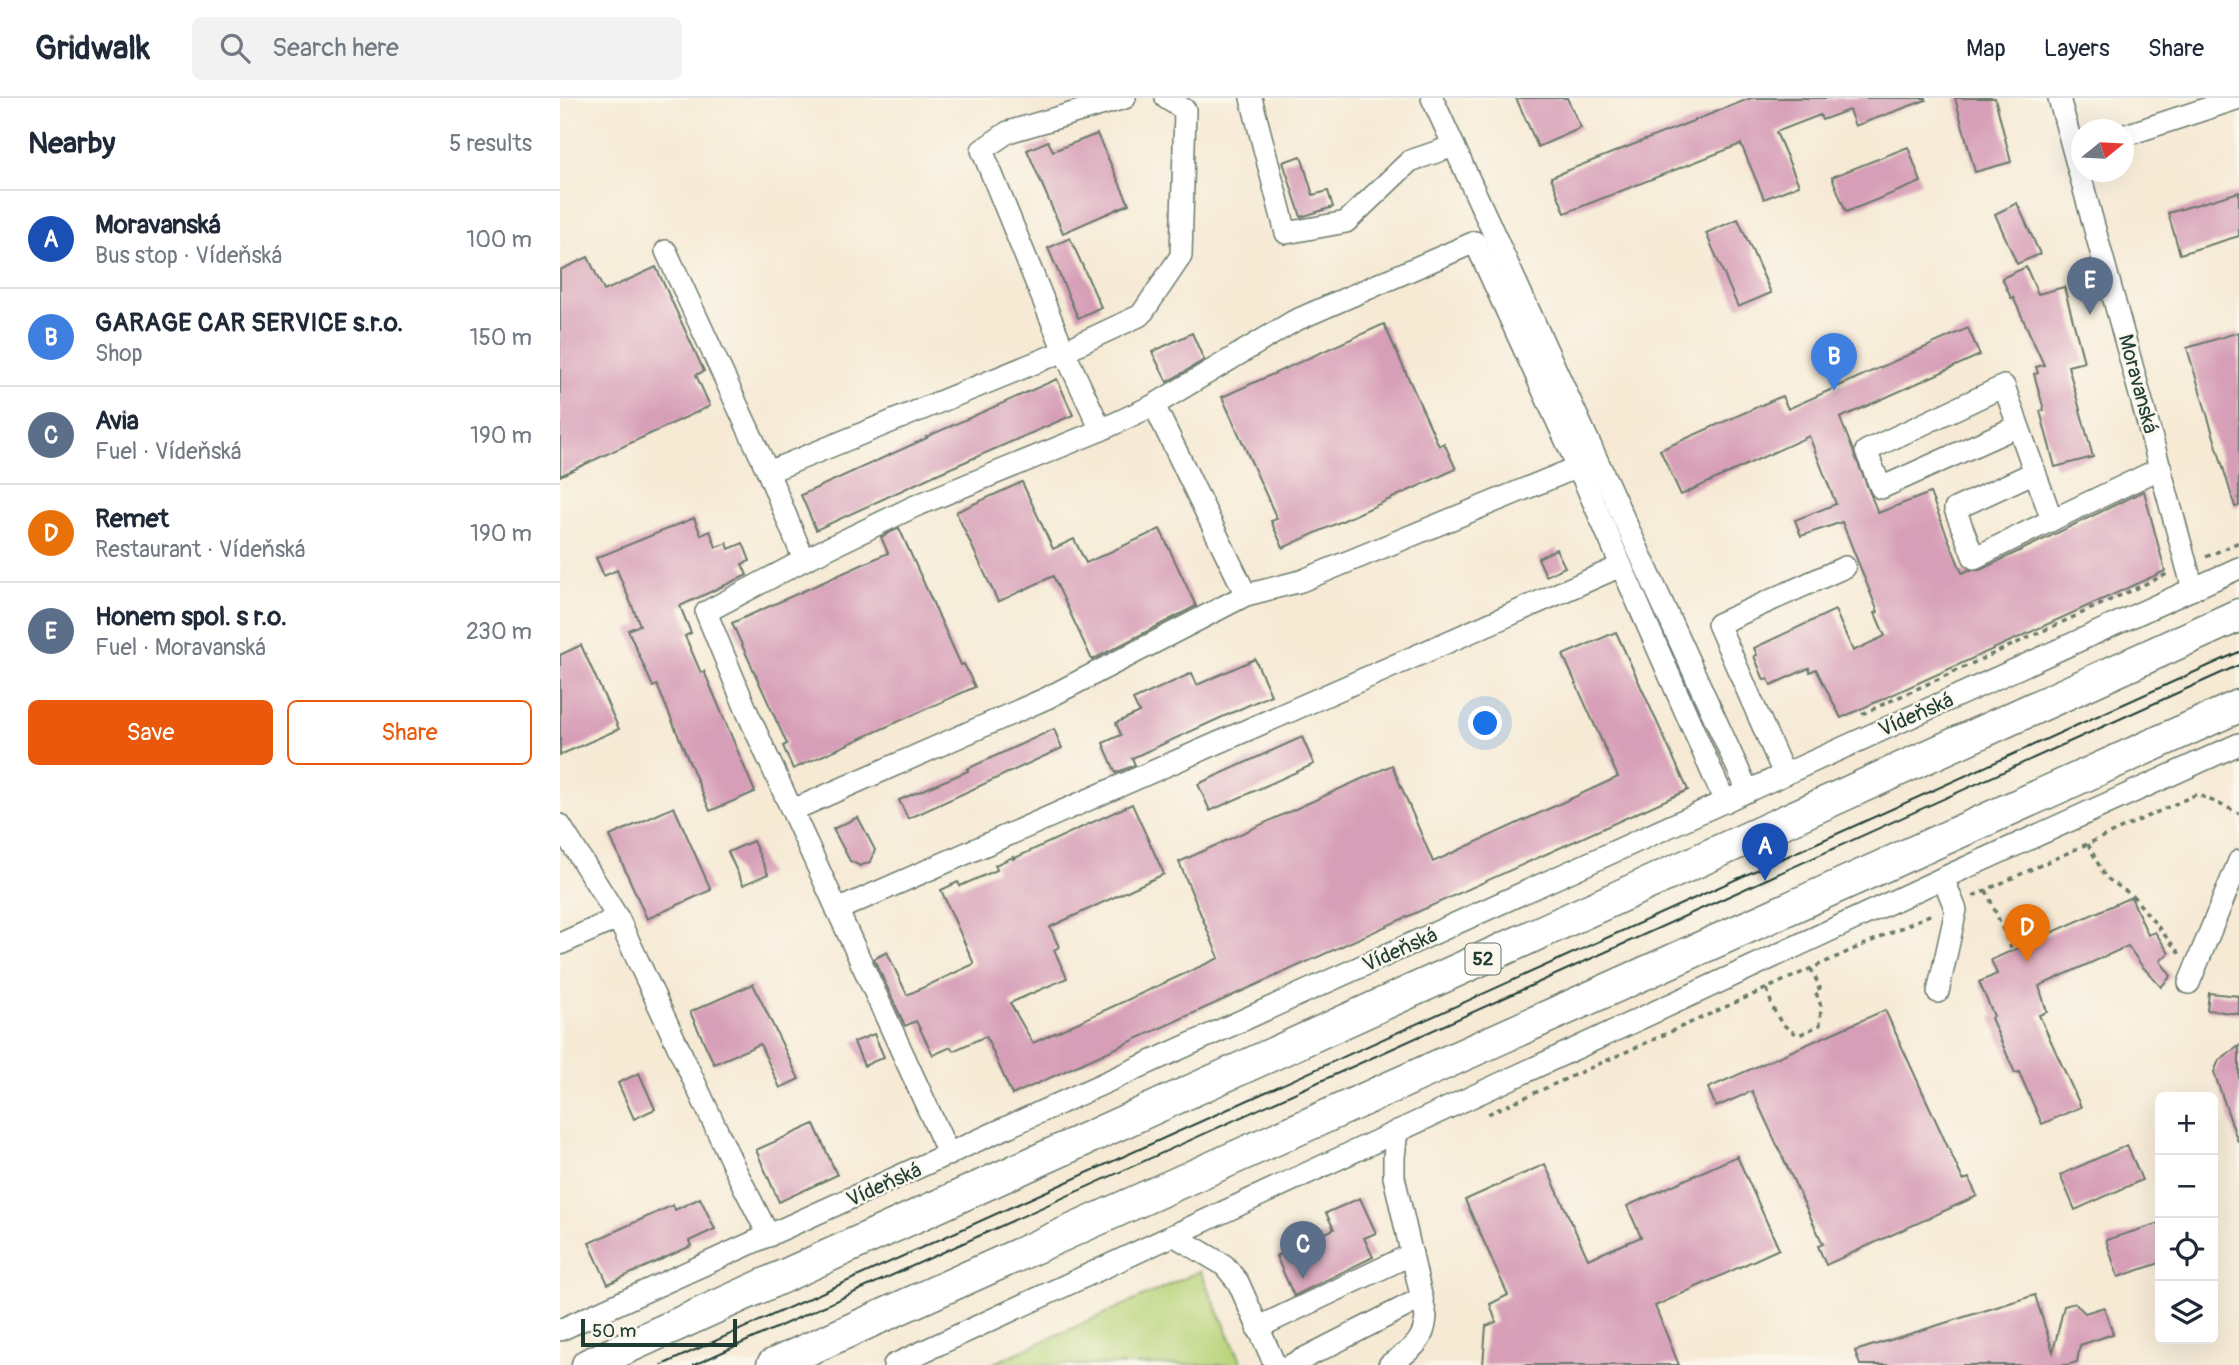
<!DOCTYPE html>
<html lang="en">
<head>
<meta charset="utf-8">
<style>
	body { margin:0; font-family:Pangolin,sans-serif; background:#f2f2f3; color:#1f2937 }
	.controls { position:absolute; right:21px; bottom:21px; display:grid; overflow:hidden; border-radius:10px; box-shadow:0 7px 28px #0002 }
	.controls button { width:63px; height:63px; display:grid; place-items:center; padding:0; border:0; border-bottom:2px solid #e0e1e3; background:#fff; color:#1f2937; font:35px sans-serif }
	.compass { position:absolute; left:1511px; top:21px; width:63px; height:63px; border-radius:50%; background:#fff; box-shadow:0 7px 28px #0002; rotate:72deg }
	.scale { position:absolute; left:21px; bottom:18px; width:156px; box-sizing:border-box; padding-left:7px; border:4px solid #1f3d34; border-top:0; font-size:19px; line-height:24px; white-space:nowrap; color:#1f3d34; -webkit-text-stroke:5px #fbf7ec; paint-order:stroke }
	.you { position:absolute; left:926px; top:626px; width:24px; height:24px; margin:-18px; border:5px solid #fff; border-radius:50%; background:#1a73e8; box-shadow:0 0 0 10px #1a73e833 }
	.badge { display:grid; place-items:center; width:46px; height:46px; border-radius:50%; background:#ea580c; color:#fff; font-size:23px; font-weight:700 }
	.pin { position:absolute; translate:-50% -58px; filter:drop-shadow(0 2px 4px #0008) }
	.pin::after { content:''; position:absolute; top:37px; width:24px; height:21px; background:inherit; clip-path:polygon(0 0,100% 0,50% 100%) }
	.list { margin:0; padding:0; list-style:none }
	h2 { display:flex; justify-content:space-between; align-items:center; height:91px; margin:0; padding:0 28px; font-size:30px }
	h2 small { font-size:23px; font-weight:400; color:#747a83 }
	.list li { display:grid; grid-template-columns:46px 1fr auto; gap:21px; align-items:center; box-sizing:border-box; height:98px; padding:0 28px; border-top:2px solid #e0e1e3 }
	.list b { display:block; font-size:26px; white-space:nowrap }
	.list p { margin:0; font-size:23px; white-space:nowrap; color:#747a83 }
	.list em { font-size:23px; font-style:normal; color:#747a83 }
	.actions { display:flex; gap:14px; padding:21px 28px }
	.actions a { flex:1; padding:16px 0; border:2px solid #ea580c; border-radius:10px; text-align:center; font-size:24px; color:#ea580c }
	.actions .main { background:#ea580c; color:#fff }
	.icon { flex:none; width:38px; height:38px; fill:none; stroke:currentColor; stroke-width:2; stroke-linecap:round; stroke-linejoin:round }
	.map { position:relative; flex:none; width:1679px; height:1267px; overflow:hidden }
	header { display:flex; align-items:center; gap:42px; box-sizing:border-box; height:98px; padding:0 35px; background:#fff; border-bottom:2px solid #e0e1e3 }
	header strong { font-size:33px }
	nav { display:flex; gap:38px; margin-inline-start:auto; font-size:24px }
	.search { width:490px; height:63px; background:#f2f2f3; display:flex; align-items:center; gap:18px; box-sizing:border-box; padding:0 24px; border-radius:10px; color:#747a83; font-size:26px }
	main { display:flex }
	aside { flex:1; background:#fff }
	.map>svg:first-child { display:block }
</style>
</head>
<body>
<header>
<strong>Gridwalk</strong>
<div class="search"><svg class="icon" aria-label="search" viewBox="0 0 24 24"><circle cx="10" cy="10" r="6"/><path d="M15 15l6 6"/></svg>Search here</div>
<nav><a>Map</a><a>Layers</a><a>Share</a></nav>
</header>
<main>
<aside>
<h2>Nearby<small>5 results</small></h2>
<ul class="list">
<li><span class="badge" style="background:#1a4fb4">A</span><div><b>Moravanská</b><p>Bus stop · Vídeňská</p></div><em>100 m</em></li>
<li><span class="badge" style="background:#3f7fe0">B</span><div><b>GARAGE CAR SERVICE s.r.o.</b><p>Shop</p></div><em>150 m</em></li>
<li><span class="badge" style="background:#5c6f8a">C</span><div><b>Avia</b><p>Fuel · Vídeňská</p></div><em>190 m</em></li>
<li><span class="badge" style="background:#e8710a">D</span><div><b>Remet</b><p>Restaurant · Vídeňská</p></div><em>190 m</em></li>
<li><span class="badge" style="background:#5c6f8a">E</span><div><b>Honem spol. s r.o.</b><p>Fuel · Moravanská</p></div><em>230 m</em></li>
</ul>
<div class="actions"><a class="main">Save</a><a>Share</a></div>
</aside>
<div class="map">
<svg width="1679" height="1267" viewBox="0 0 1679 1267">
	<rect width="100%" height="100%" fill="#fbf7ec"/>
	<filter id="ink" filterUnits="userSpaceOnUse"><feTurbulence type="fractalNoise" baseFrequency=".0143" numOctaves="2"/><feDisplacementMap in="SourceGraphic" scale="14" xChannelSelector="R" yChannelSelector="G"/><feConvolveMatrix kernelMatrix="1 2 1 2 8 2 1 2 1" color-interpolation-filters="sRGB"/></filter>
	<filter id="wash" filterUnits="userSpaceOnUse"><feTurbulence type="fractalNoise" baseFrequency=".00686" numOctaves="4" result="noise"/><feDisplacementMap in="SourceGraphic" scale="28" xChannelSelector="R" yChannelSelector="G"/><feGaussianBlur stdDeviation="1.57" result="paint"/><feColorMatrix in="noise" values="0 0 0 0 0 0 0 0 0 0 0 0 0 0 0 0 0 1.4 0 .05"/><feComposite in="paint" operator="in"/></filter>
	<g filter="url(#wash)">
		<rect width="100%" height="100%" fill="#f6ead5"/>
		<path fill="#b8d378" stroke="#6c8856" stroke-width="2" d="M 640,1173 L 683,1267 L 430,1267 Z"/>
		<g id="blocks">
			<g fill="#d79fb7">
				<path d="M 956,0 L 1007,0 L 1021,30 L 978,49 Z"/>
				<path d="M 1191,0 L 1366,0 L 1366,2 L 1295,28 L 1289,12 L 1262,22 L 1260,17 L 1216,34 L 1239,87 L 1204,101 L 1181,46 L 1005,115 L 991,79 Z"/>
				<path d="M 1395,0 L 1435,0 L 1451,64 L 1415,74 Z"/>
				<path d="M 537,36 L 569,106 L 503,135 L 467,52 L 488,43 L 493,53 Z"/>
				<path d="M 1348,49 L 1361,84 L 1286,114 L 1272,79 Z"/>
				<path d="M 741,58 L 753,97 L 768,93 L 773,109 L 741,119 L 723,64 Z"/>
				<path d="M 1679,94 L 1679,138 L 1620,156 L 1608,115 Z"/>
				<path d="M 1457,105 L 1480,156 L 1457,166 L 1435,116 Z"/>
				<path d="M 1178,121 L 1211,195 L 1178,209 L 1146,135 Z"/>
				<path d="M 510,140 L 541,209 L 518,220 L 488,150 Z"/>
				<path d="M 28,159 L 44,193 L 96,169 L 144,273 L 136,277 L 150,308 L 0,378 L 0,172 Z"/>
				<path d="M 1466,169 L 1478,196 L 1504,189 L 1524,264 L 1508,268 L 1533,359 L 1495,369 L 1480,313 L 1484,312 L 1474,276 L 1478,275 L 1476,269 L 1484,267 L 1453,199 L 1451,200 L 1442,180 Z"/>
				<path d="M 824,226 L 879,348 L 884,345 L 896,371 L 723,450 L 711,423 L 717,421 L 662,299 Z"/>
				<path d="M 1408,230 L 1420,257 L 1280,320 L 1318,415 L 1370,395 L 1402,475 L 1409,472 L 1420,472 L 1584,393 L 1605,473 L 1281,620 L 1256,571 L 1250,574 L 1249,570 L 1211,587 L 1208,581 L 1204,582 L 1194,558 L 1197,557 L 1194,550 L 1275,512 L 1293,553 L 1325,538 L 1315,515 L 1318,514 L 1282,424 L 1241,438 L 1235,422 L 1276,406 L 1249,338 L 1121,397 L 1100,352 L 1222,298 L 1228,311 Z"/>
				<path d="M 1679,234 L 1679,408 L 1675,409 L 1627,250 Z"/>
				<path d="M 632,235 L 644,262 L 607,284 L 592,254 Z"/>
				<path d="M 497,281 L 513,317 L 377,376 L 256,432 L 241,397 L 367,340 L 366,339 Z"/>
				<path d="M 462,384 L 493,451 L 514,441 L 526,465 L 600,431 L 636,508 L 532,562 L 493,478 L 438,504 L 396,414 Z"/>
				<path d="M 134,420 L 141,437 L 150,433 L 156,449 L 167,445 L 169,451 L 183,445 L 190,463 L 182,466 L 187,477 L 120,508 L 131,535 L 125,538 L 141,575 L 144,573 L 195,694 L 150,713 L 97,587 L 93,589 L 68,532 L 80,527 L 57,472 L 44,478 L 36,460 Z"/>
				<path d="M 339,430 L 401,567 L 404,566 L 415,589 L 233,671 L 223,648 L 227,646 L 172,525 L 328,455 L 321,439 Z"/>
				<path d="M 996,451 L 1005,469 L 986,478 L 978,460 Z"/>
				<path d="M 1056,534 L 1128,692 L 452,997 L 426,938 L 393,953 L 391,949 L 373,957 L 356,923 L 345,928 L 314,861 L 327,854 L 347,897 L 414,866 L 381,792 L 398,784 L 400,788 L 437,772 L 435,767 L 453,759 L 453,761 L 572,706 L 604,776 L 490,829 L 499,849 L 494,852 L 507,880 L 450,905 L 473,945 L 659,860 L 619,764 L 832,667 L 873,764 L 1058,679 L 1003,557 Z"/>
				<path d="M 21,547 L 59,631 L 0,657 L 0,557 Z"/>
				<path d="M 695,561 L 711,597 L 572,660 L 575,667 L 556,675 L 543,645 L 561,637 L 556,625 L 579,614 L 573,602 L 632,575 L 637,587 Z"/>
				<path d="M 494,631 L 502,650 L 348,721 L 339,702 L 408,673 L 407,671 Z"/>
				<path d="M 742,639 L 754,666 L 650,713 L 638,686 Z"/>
				<path d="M 114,709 L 151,792 L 87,821 L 50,738 Z"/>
				<path d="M 298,719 L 315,752 L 310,764 L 300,768 L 290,763 L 273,731 Z"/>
				<path d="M 193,743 L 208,776 L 183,787 L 168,754 Z"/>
				<path d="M 1571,799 L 1588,837 L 1595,834 L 1609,855 L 1600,863 L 1611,878 L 1601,889 L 1582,868 L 1568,848 L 1479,888 L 1487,914 L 1479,917 L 1521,1009 L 1482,1026 L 1459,974 L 1455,975 L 1431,920 L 1434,918 L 1419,884 L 1437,876 L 1431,862 Z"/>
				<path d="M 193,886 L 239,981 L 220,990 L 200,946 L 154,966 L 130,914 Z"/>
				<path d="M 1649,895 L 1679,898 L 1679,916 L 1647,912 Z"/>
				<path d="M 1325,912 L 1403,1082 L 1409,1080 L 1417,1098 L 1266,1167 L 1258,1148 L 1263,1146 L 1192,993 L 1156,1009 L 1148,990 Z"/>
				<path d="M 314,936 L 324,959 L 304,968 L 294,944 Z"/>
				<path d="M 1679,948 L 1679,1044 L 1678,1044 L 1654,974 L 1659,962 Z"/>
				<path d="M 79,975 L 95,1011 L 74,1021 L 58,985 Z"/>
				<path d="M 254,1026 L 277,1077 L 219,1104 L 196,1052 Z"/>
				<path d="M 1567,1047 L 1582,1082 L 1515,1112 L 1500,1077 Z"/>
				<path d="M 1177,1058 L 1219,1151 L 1095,1208 L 1119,1267 L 923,1267 L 926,1228 L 936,1224 L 930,1206 L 948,1197 L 905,1102 L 985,1066 L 1028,1161 L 1081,1139 L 1067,1108 Z"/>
				<path d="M 140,1100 L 155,1131 L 129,1143 L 131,1148 L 48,1186 L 29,1145 L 113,1107 L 115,1112 Z"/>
				<path d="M 800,1100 L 816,1135 L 804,1140 L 813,1159 L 734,1198 L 716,1158 L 774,1131 L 766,1115 Z"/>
				<path d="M 1600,1125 L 1600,1165 L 1558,1179 L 1546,1142 Z"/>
				<path d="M 1475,1197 L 1493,1254 L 1504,1208 L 1515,1205 L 1525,1215 L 1544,1209 L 1553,1236 L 1520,1247 L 1517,1264 L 1506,1267 L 1300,1267 L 1295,1253 Z"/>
			</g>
		</g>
	</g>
	<g filter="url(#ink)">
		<use href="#blocks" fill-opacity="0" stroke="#6a7a6c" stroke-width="2"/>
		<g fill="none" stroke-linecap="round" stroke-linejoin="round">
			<defs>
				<g id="minor">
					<path d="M 691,0 L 726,135 L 786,124 L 850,63 L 894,48"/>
					<path d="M 872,0 L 1188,693"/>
					<path d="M 1499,0 L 1633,491"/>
					<path d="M 1563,38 L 1679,0"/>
					<path d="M 106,153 L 208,374 L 244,462"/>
					<path d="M 594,307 L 686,497"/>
					<path d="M 1458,328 L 1321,390 L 1306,353 L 1444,288 L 1492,422 L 1601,370"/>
					<path d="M 541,332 L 504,253 L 422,52 L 448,34 L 565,0"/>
					<path d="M 208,374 L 504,253 L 581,217 L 621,158 L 625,12 L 606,0"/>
					<path d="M 1475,374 L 1395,411 L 1414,460 L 1492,422"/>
					<path d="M 1224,676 L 1158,526 L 1285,469"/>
					<path d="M 233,712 L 487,600 L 686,497 L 741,483 L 1018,369"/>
					<path d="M 0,727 L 58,820 L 176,1073 L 209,1138"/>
					<path d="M 277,812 L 1061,468"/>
					<path d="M 0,846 L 58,820"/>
					<path d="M 1629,885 L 1679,763"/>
					<path d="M 1378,894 L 1396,812 L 1383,780"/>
					<path d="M 389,1057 L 188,616 L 146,514 L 244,462 L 353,409 L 541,332 L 594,307 L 734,223 L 915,144 L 1018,369 L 1165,704"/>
					<path d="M 613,1137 L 664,1167 L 678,1184 L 715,1267"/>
					<path d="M 697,1230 L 852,1156"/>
					<path d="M 0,1232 L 1679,470"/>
					<path d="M 334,1267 L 1383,780 L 1679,646"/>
					<path d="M 731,1267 L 862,1200"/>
					<path d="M 829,1267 C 850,1252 864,1246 866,1219 L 834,1079 L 834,1059 L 837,1033"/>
				</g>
				<g id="highway">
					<path d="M 28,1267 L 1679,517"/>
					<path d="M 213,1267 L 1679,608"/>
				</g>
			</defs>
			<use href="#minor" stroke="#6a7a6c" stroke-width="24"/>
			<use href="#highway" stroke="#6a7a6c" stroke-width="35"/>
			<g stroke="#6a7a6c" stroke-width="3.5" stroke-dasharray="5 5" stroke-linecap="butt">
				<path d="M 1646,459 L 1679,444"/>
				<path d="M 1302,616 L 1607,476"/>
				<path d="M 1528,746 L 1545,779 L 1573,798 L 1620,856"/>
				<path d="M 1426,792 L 1451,850"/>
				<path d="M 1413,798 L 1637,696 L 1679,715"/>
				<path d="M 1207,891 C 1213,912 1218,928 1239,937 L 1260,927 L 1261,908 L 1255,892 L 1260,890 L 1251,871"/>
				<path d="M 928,1016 L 1374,815"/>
			</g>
			<use href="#minor" stroke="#fff" stroke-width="21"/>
			<use href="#highway" stroke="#fff" stroke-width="32"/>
			<g stroke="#1f3d34" stroke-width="2">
				<path d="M 102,1267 L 1679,554"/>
				<path d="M 134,1267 L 1679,567"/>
			</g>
		</g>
	</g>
	<g text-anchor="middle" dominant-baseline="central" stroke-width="5" stroke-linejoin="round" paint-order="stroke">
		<rect fill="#fbf7ec" stroke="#61756b" stroke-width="2" x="905.5" y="845.5" width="35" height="31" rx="5"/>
		<g font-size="19" font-weight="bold" fill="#1f3d34">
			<text x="923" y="861">52</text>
		</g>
		<g font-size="21" fill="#1f3d34" stroke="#fbf7ec">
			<text transform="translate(1578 286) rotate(75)">Moravanská</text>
			<text transform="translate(1356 617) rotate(-24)">Vídeňská</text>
			<text transform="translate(840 852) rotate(-24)">Vídeňská</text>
			<text transform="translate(324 1087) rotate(-24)">Vídeňská</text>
		</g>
	</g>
</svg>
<div class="controls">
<button>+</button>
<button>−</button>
<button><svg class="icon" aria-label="locate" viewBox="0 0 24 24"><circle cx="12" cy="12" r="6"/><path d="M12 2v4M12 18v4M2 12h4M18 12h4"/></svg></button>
<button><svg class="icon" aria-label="layers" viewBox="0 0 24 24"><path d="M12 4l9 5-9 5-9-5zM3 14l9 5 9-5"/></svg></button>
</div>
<svg class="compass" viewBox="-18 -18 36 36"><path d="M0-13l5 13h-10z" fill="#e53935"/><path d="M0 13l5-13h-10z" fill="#747a83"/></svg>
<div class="scale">50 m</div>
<div class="you"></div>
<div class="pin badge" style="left:1205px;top:783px;background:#1a4fb4">A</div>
<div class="pin badge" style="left:1274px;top:293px;background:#3f7fe0">B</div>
<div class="pin badge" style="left:743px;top:1181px;background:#5c6f8a">C</div>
<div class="pin badge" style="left:1467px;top:864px;background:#e8710a">D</div>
<div class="pin badge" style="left:1530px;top:217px;background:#5c6f8a">E</div>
</div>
</main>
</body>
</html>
